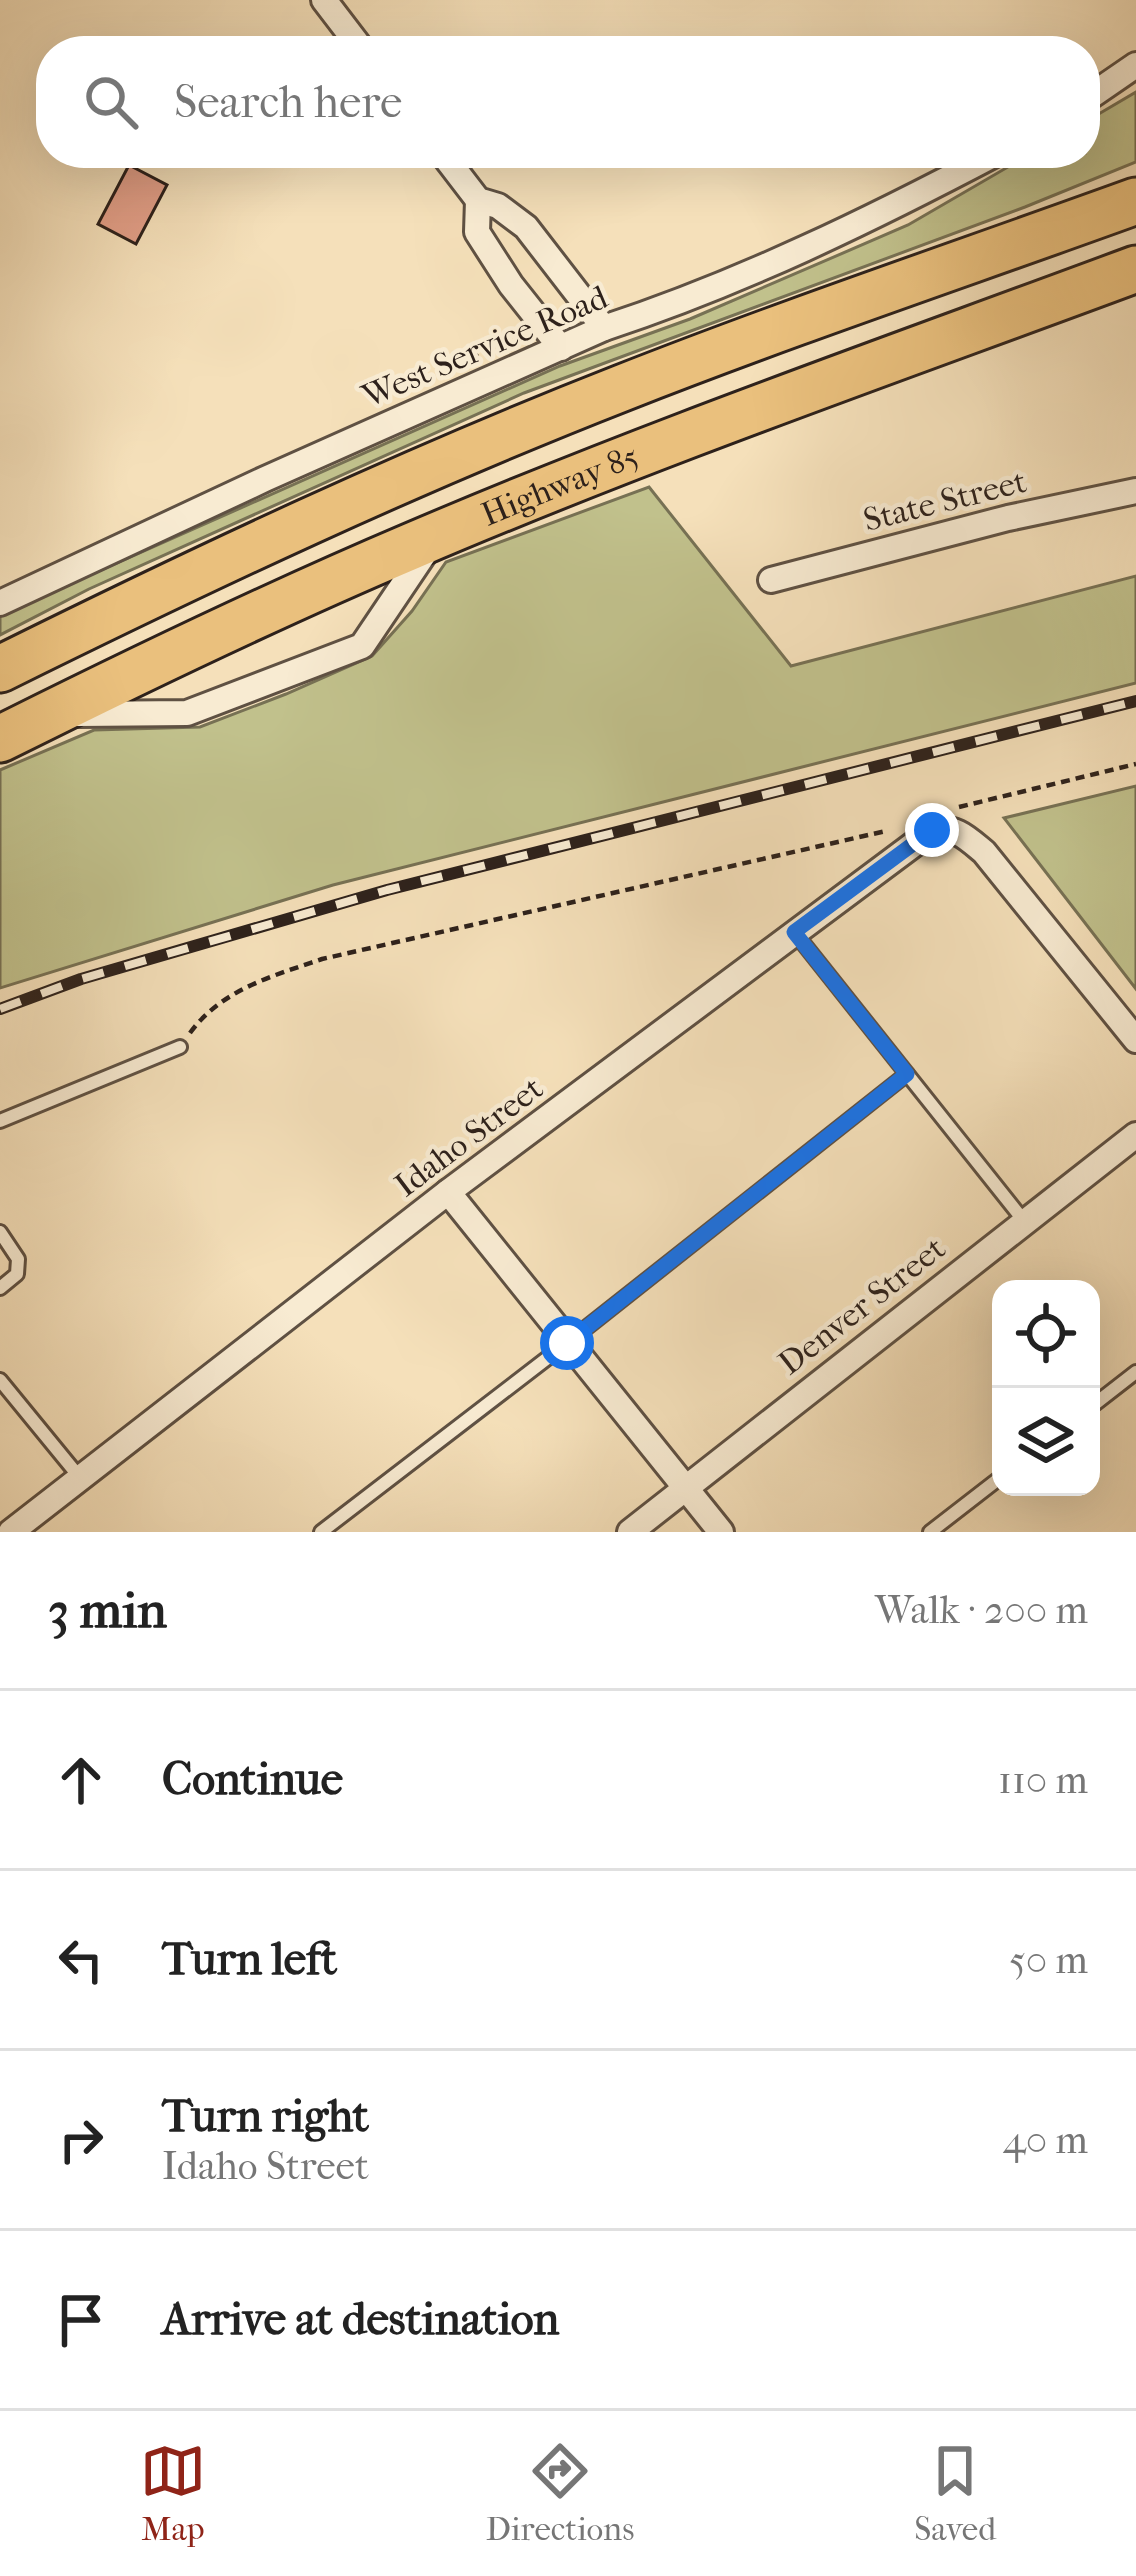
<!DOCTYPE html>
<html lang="en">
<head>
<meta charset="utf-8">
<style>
	body { margin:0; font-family:"IM FELL French Canon",serif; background:#f2f2f2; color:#222 }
	.controls { position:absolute; right:36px; bottom:36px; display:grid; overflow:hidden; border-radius:24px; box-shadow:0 12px 48px #0002 }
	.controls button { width:108px; height:108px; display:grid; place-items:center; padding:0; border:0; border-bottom:3px solid #e0e0e0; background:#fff; color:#222; font:60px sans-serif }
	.stop { position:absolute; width:36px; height:36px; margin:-27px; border:9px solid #1a73e8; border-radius:50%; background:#fff }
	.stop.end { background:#1a73e8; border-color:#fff; box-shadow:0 3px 12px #0008 }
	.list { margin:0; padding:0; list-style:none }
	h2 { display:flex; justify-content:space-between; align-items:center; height:156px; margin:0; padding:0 48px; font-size:51px }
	h2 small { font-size:39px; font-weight:400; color:#767676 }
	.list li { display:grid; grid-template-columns:78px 1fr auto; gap:36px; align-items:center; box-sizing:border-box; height:180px; padding:0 48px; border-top:3px solid #e0e0e0 }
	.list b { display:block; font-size:45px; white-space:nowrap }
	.list p { margin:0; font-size:39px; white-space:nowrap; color:#767676 }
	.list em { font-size:39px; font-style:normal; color:#767676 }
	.icon { flex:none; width:66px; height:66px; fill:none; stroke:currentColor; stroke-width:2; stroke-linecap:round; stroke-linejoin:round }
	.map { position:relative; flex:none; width:1136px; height:1532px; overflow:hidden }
	.search { position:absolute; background:#fff; box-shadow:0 12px 48px #0002; left:36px; right:36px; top:36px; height:132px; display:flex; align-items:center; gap:30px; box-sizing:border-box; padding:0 42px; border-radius:48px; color:#767676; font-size:45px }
	.sheet { height:876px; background:#fff }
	nav { display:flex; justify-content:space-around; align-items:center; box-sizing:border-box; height:168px; border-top:3px solid #e0e0e0; background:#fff; font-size:33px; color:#767676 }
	nav a { display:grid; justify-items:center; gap:6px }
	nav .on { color:#8f2418 }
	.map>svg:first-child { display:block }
</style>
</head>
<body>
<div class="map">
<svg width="1136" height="1532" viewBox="0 0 1136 1532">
	<rect width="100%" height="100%" fill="#f5e0ba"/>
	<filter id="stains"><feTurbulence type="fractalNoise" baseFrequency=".00167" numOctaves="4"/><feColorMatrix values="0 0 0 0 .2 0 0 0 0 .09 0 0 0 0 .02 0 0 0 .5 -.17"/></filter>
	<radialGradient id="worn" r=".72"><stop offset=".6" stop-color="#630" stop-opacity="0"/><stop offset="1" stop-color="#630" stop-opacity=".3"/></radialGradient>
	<g fill="#c1c18c" stroke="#777154" stroke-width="3">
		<path d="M 1136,92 L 1136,162 L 1025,207 L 524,393 L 89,589 L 0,635 L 0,615 L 560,366 L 690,319 L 908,225 L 1032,153 L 1085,153 L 1085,122 Z"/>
		<path d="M 649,487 L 791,666 L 1136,576 L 1136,683 L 333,885 L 0,988 L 0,770 L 94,730 L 200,727 L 286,694 L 372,656 L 412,611 L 446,562 Z"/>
		<path d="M 1136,786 L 1136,989 L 1004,818 Z"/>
	</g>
	<path fill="#e29f88" stroke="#2d211b" stroke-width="3" d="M 129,165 L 167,185 L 136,244 L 98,224 Z"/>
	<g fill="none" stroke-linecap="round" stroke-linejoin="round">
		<defs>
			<g id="lane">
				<path d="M 795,933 L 1024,1221"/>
				<path d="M 0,1121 L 180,1047"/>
				<path d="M 0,1232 L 18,1259 L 17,1274 L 0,1288"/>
				<path d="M 0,1380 L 81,1479"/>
				<path d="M 1091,1407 L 1136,1372"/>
				<path d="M 321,1532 L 567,1343 L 907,1074"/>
				<path d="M 930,1532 L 1001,1477"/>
			</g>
			<g id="street">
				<path d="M 324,0 L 363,51"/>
				<path d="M 1085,100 L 1136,65"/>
				<path d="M 442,153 L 478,200 L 498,206 L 526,227 L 604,328"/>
				<path d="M 478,200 L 477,232 L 511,285 L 561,348"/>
				<path d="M 771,580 L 1008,518 L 1136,491"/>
				<path d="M 0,603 L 265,479 L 604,328 C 741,283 870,220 997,153"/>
				<path d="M 78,714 L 187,713 L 362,646 L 432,542"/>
				<path d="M 448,1192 L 721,1532"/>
				<path d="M 11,1532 L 448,1192 L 933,830 C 956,826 967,838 984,852 L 1136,1040"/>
				<path d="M 630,1532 L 1136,1135"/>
			</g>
			<g id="highway">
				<path d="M 0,669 C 204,568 410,471 622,388 C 792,321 965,263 1136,201"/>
				<path id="s1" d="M 0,739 C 136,671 273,605 412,546 C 650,444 894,359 1136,269"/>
			</g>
		</defs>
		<use href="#lane" stroke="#5f5143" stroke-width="18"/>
		<use href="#street" stroke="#5f5143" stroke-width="30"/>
		<use href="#highway" stroke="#2d211b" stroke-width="51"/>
		<g stroke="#2d211b" stroke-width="4.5" stroke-dasharray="9 6" stroke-linecap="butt">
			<path d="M 470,358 L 517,329"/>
			<path d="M 959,807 L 1136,764"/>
			<path d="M 190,1033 C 222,989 273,976 322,959 L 886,831"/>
		</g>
		<use href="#lane" stroke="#f8ebd2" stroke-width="12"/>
		<use href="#street" stroke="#f8ebd2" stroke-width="24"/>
		<use href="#highway" stroke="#eac07d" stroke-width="45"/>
		<defs>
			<path id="rail" d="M 0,1009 L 81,979 L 387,890 L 1136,701"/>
		</defs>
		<use href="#rail" stroke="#2d211b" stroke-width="12"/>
		<use href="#rail" stroke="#f8ebd2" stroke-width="8" stroke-dasharray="22" stroke-linecap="butt"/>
	</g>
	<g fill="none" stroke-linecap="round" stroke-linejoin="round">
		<path stroke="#1a73e8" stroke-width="15" d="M 567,1343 L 907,1074 L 794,932 L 932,830"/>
	</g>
	<g text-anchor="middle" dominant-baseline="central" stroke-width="9" stroke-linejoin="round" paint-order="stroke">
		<g font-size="33" fill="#2d211b" stroke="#f8ebd2">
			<text transform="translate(485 347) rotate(-23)">West Service Road</text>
			<text stroke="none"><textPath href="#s1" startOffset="615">Highway 85</textPath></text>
			<text transform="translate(945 501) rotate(-14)">State Street</text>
			<text transform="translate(469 1137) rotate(-37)">Idaho Street</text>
			<text transform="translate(862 1306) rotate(-38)">Denver Street</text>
		</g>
	</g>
	<rect width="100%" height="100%" filter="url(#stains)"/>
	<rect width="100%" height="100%" fill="url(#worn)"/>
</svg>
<div class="controls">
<button><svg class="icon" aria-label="locate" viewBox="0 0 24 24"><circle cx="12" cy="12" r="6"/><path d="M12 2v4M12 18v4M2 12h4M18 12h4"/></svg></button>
<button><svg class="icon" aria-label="layers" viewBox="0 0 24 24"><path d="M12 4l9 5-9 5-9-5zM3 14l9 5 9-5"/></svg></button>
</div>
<div class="stop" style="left:567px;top:1343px"></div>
<div class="stop end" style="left:932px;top:830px"></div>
<div class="search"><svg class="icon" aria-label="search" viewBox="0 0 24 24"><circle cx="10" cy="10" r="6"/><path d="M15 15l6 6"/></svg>Search here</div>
</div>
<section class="sheet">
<h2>3 min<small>Walk · 200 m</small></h2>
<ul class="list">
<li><svg class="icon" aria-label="ahead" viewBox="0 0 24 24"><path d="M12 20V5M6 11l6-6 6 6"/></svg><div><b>Continue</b></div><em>110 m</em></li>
<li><svg class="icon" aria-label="left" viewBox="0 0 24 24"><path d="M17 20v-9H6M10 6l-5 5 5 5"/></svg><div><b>Turn left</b></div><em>50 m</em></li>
<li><svg class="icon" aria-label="right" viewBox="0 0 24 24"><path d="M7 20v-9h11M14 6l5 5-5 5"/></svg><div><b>Turn right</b><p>Idaho Street</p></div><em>40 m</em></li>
<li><svg class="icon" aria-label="arrive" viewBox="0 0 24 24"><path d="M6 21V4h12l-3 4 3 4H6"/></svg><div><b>Arrive at destination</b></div></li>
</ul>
</section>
<nav>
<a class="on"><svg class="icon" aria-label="map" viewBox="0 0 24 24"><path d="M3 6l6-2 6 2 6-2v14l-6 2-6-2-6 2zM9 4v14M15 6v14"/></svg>Map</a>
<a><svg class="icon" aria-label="directions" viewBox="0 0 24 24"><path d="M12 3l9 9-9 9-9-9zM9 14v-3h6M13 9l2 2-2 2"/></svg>Directions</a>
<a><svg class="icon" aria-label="saved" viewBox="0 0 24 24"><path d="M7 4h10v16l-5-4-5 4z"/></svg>Saved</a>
</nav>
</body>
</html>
